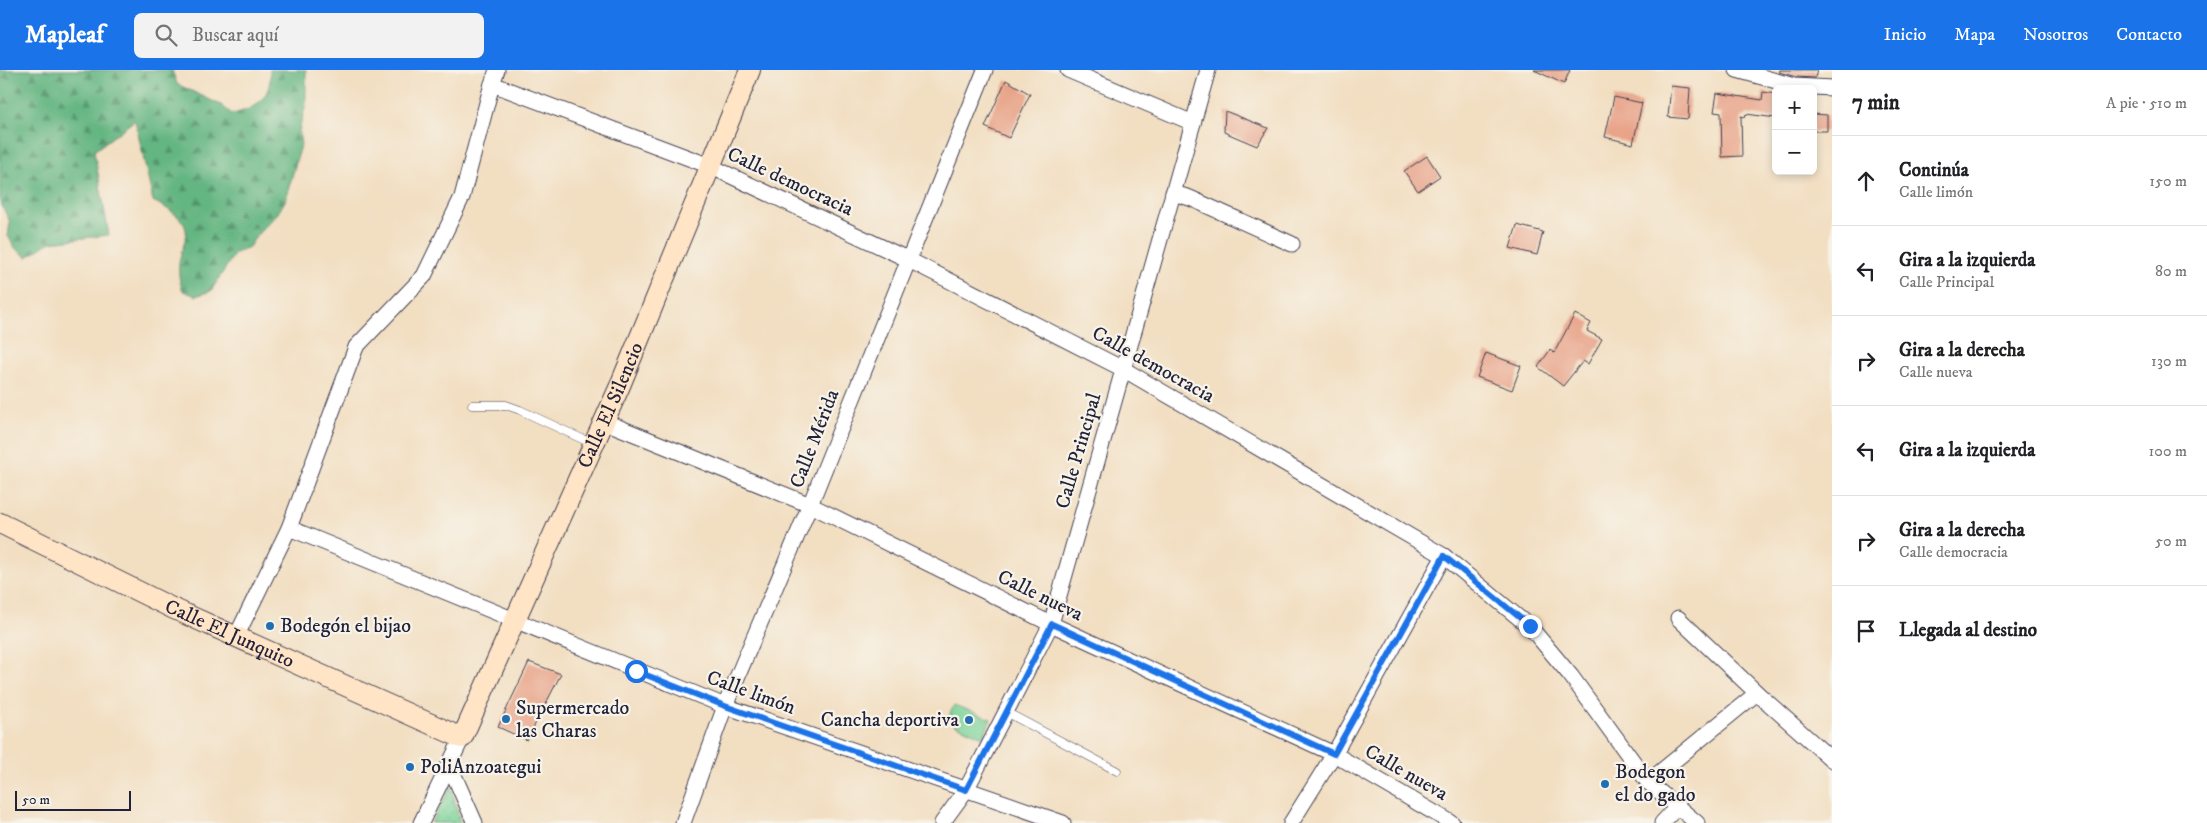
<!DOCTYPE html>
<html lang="es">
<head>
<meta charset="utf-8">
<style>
	body { margin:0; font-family:"IM FELL DW Pica",serif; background:#f2f2f2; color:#202124 }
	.controls { position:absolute; right:15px; top:15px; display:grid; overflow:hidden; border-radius:8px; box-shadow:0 2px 8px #0003 }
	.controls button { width:45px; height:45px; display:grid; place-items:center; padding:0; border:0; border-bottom:1px solid #e0e0e0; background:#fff; color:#202124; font:25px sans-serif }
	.scale { position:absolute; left:15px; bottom:12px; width:116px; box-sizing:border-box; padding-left:5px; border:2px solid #22223b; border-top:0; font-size:14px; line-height:18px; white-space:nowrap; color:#22223b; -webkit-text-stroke:4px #f7f3e8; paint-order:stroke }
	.stop { position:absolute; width:15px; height:15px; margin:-11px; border:4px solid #1a73e8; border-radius:50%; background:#fff }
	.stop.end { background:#1a73e8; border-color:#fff; box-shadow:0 1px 5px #0008 }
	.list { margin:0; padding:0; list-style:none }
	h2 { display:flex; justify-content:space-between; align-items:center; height:65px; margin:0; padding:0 20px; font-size:21px }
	h2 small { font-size:16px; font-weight:400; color:#757577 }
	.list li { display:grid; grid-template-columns:32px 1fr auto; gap:15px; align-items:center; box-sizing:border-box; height:90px; padding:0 20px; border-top:1px solid #e0e0e0 }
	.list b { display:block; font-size:19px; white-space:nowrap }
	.list p { margin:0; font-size:16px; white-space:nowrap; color:#757577 }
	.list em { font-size:16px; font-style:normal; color:#757577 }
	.icon { flex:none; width:28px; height:28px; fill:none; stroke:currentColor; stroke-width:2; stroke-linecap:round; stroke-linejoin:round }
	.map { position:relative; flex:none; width:1832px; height:753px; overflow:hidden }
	header { display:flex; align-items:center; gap:30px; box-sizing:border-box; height:70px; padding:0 25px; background:#1a73e8; color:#fff }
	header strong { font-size:24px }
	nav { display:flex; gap:28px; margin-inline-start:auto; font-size:18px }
	.search { width:350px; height:45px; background:#f2f2f2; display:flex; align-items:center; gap:12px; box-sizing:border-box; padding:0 18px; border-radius:8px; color:#757577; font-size:19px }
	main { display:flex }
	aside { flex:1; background:#fff }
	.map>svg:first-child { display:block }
</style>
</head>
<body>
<header>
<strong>Mapleaf</strong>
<div class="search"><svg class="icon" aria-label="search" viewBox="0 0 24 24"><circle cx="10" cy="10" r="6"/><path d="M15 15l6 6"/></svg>Buscar aquí</div>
<nav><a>Inicio</a><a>Mapa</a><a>Nosotros</a><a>Contacto</a></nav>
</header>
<main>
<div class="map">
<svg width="1832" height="753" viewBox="0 0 1832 753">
	<defs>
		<pattern id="forest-firs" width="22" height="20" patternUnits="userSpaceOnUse" patternTransform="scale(1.25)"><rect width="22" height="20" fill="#63b581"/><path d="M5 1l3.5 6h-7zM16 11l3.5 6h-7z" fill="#51936b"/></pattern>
		<pattern id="park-dots" width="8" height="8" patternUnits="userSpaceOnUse" patternTransform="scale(1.25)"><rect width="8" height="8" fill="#7ad399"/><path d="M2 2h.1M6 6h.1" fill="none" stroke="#69b585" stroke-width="1.8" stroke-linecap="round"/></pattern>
	</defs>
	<rect width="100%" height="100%" fill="#f7f3e8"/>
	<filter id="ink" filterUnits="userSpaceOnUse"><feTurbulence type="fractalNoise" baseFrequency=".02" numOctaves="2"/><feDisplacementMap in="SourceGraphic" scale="10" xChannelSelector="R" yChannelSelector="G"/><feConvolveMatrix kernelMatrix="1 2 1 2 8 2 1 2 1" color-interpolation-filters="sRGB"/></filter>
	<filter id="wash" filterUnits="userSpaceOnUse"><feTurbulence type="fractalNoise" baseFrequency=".0096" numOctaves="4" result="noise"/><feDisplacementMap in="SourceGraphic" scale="20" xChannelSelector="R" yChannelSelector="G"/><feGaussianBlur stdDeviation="1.12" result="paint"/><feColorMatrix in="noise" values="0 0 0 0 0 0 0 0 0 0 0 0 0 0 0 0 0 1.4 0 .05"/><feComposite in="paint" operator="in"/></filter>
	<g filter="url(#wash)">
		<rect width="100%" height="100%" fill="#f2dec1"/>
		<path fill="#7ad399" stroke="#4e7a6a" d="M 954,635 L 991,649 L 983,667 L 947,651 Z"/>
		<path fill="url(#forest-firs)" stroke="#426c5e" d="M 0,0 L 172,0 L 177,14 L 221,35 L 232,44 C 256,39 272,28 270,0 L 306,0 L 306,34 L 299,61 L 301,75 L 285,131 L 278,143 L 257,165 L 249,177 L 235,183 L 211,221 L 196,226 L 183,221 C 164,172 218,163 153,131 L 135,50 L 94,81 L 109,165 L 51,172 L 27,187 L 15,178 L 8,166 L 10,152 L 0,132 Z"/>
		<path fill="url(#park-dots)" stroke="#4e7a6a" d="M 451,717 L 460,753 L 431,753 Z"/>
		<g id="blocks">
			<g fill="#e8a388">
				<path d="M 1534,0 L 1570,0 L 1564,14 Z"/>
				<path d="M 1780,0 L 1817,0 L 1815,8 L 1796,7 L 1779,2 Z"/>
				<path d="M 1006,10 L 1030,24 L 1009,68 L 985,57 Z"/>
				<path d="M 1671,16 L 1690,18 L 1688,49 L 1668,47 Z"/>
				<path d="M 1763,22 L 1776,24 L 1776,48 L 1746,44 L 1745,47 L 1741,46 L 1742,86 L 1722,87 L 1721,43 L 1714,42 L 1717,23 L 1762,30 Z"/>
				<path d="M 1614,27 L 1642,33 L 1633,74 L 1605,67 Z"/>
				<path d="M 1225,41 L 1268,58 L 1257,76 L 1224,62 Z"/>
				<path d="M 1813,44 L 1827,45 L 1827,61 L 1813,61 Z"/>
				<path d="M 1427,86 L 1440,106 L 1418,121 L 1404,101 Z"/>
				<path d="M 1517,155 L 1543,162 L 1537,185 L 1510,178 Z"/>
				<path d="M 1575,244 L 1591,253 L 1587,261 L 1602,269 L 1588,294 L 1583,291 L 1563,316 L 1538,297 L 1550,280 L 1554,283 Z"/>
				<path d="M 1486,283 L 1521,296 L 1512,320 L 1477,307 Z"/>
				<path d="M 529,592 L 561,604 L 527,670 L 498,657 Z"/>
			</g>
		</g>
	</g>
	<g filter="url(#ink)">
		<use href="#blocks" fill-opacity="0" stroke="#413e4f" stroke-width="1"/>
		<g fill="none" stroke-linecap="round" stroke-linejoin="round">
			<defs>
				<g id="lane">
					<path d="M 472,335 L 506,335 L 520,340 L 593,374"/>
					<path d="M 1006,642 L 1117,701"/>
				</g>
				<g id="street">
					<path d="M 1068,0 L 1193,53"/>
					<path d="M 1737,0 L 1794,16 L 1832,18"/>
					<path d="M 492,14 L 710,96 L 907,189 L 1123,299 L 1444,486 L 1530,557 L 1571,606 L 1648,712 L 1697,753"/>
					<path d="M 1173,123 L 1190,128 L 1292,174"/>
					<path d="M 603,351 L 810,435 L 1051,554 L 1334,684 L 1452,753"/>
					<path d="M 289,458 L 725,636 L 1063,753"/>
					<path d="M 1678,548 L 1757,623"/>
					<path d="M 236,567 L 289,458 L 356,277 L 424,206 L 462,127 L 492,14 L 497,0"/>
					<path d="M 449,694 L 475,753"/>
					<path d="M 1648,712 L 1757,623 L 1832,690"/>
					<path d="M 421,753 L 462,668"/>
					<path d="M 683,753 L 725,636 L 810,435 L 985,0"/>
					<path d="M 942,753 L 966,720 L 1051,554 L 1208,0"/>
					<path d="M 1291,753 L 1334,684 L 1444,486"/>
					<path d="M 1662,753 L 1678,736"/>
				</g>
				<g id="secondary">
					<path id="s1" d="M 0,453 L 172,538 L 462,668 L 619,318 L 750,0"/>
				</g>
			</defs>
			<use href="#lane" stroke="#413e4f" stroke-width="9"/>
			<use href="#street" stroke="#413e4f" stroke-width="17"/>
			<use href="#secondary" stroke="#413e4f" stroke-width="22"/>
			<use href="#lane" stroke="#fff" stroke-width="8"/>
			<use href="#street" stroke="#fff" stroke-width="15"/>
			<use href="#secondary" stroke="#ffe4c6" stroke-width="20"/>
		</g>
	</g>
	<g fill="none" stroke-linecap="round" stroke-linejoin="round" filter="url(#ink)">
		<path stroke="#1a73e8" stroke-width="6" d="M 636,601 L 725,636 L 966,720 L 1052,554 L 1334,684 L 1444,486 L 1530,556"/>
	</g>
	<g fill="#1f6fb2" stroke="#f7f3e8" stroke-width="2">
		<circle cx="270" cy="556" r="5"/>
		<circle cx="506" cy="649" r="5"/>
		<circle cx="969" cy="650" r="5"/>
		<circle cx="410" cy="697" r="5"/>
		<circle cx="1605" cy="714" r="5"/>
	</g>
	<g text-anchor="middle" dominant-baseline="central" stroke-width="4.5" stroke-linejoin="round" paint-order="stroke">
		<g font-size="20" fill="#22223b" stroke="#f7f3e8">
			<text transform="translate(790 112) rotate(25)">Calle democracia</text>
			<text transform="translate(1153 295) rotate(29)">Calle democracia</text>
			<text stroke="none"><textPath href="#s1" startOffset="874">Calle El Silencio</textPath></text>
			<text transform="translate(815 369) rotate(-69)">Calle Mérida</text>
			<text transform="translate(1079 381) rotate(-74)">Calle Principal</text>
			<text transform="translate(1040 526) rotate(26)">Calle nueva</text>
			<text stroke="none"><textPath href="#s1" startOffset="255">Calle El Junquito</textPath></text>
			<text transform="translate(751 623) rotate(20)">Calle limón</text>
			<text transform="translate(1406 703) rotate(30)">Calle nueva</text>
		</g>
		<g font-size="20" fill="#22223b" stroke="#f7f3e8" text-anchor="start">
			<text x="280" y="556">Bodegón el bijao</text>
			<text x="516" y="638">Supermercado<tspan x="516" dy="23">las Charas</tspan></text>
			<text x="959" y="650" text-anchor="end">Cancha deportiva</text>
			<text x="420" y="697">PoliAnzoategui</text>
			<text x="1615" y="702">Bodegon<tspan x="1615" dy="23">el do gado</tspan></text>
		</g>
	</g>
</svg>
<div class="controls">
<button>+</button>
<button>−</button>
</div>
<div class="scale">50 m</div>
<div class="stop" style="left:636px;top:601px"></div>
<div class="stop end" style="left:1530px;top:556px"></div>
</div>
<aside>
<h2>7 min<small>A pie · 510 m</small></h2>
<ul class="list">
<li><svg class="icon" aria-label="ahead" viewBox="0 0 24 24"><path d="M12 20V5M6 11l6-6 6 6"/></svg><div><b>Continúa</b><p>Calle limón</p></div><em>150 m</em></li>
<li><svg class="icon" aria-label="left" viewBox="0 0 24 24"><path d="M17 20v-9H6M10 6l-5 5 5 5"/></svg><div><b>Gira a la izquierda</b><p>Calle Principal</p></div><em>80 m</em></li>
<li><svg class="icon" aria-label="right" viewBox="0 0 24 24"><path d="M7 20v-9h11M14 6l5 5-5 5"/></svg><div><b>Gira a la derecha</b><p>Calle nueva</p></div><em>130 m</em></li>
<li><svg class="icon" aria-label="left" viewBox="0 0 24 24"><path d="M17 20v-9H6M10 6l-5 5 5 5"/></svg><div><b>Gira a la izquierda</b></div><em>100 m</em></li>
<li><svg class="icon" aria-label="right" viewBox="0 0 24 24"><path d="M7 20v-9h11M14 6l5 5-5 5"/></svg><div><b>Gira a la derecha</b><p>Calle democracia</p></div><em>50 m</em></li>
<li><svg class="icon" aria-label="arrive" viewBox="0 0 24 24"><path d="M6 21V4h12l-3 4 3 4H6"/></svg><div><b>Llegada al destino</b></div></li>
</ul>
</aside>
</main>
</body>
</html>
